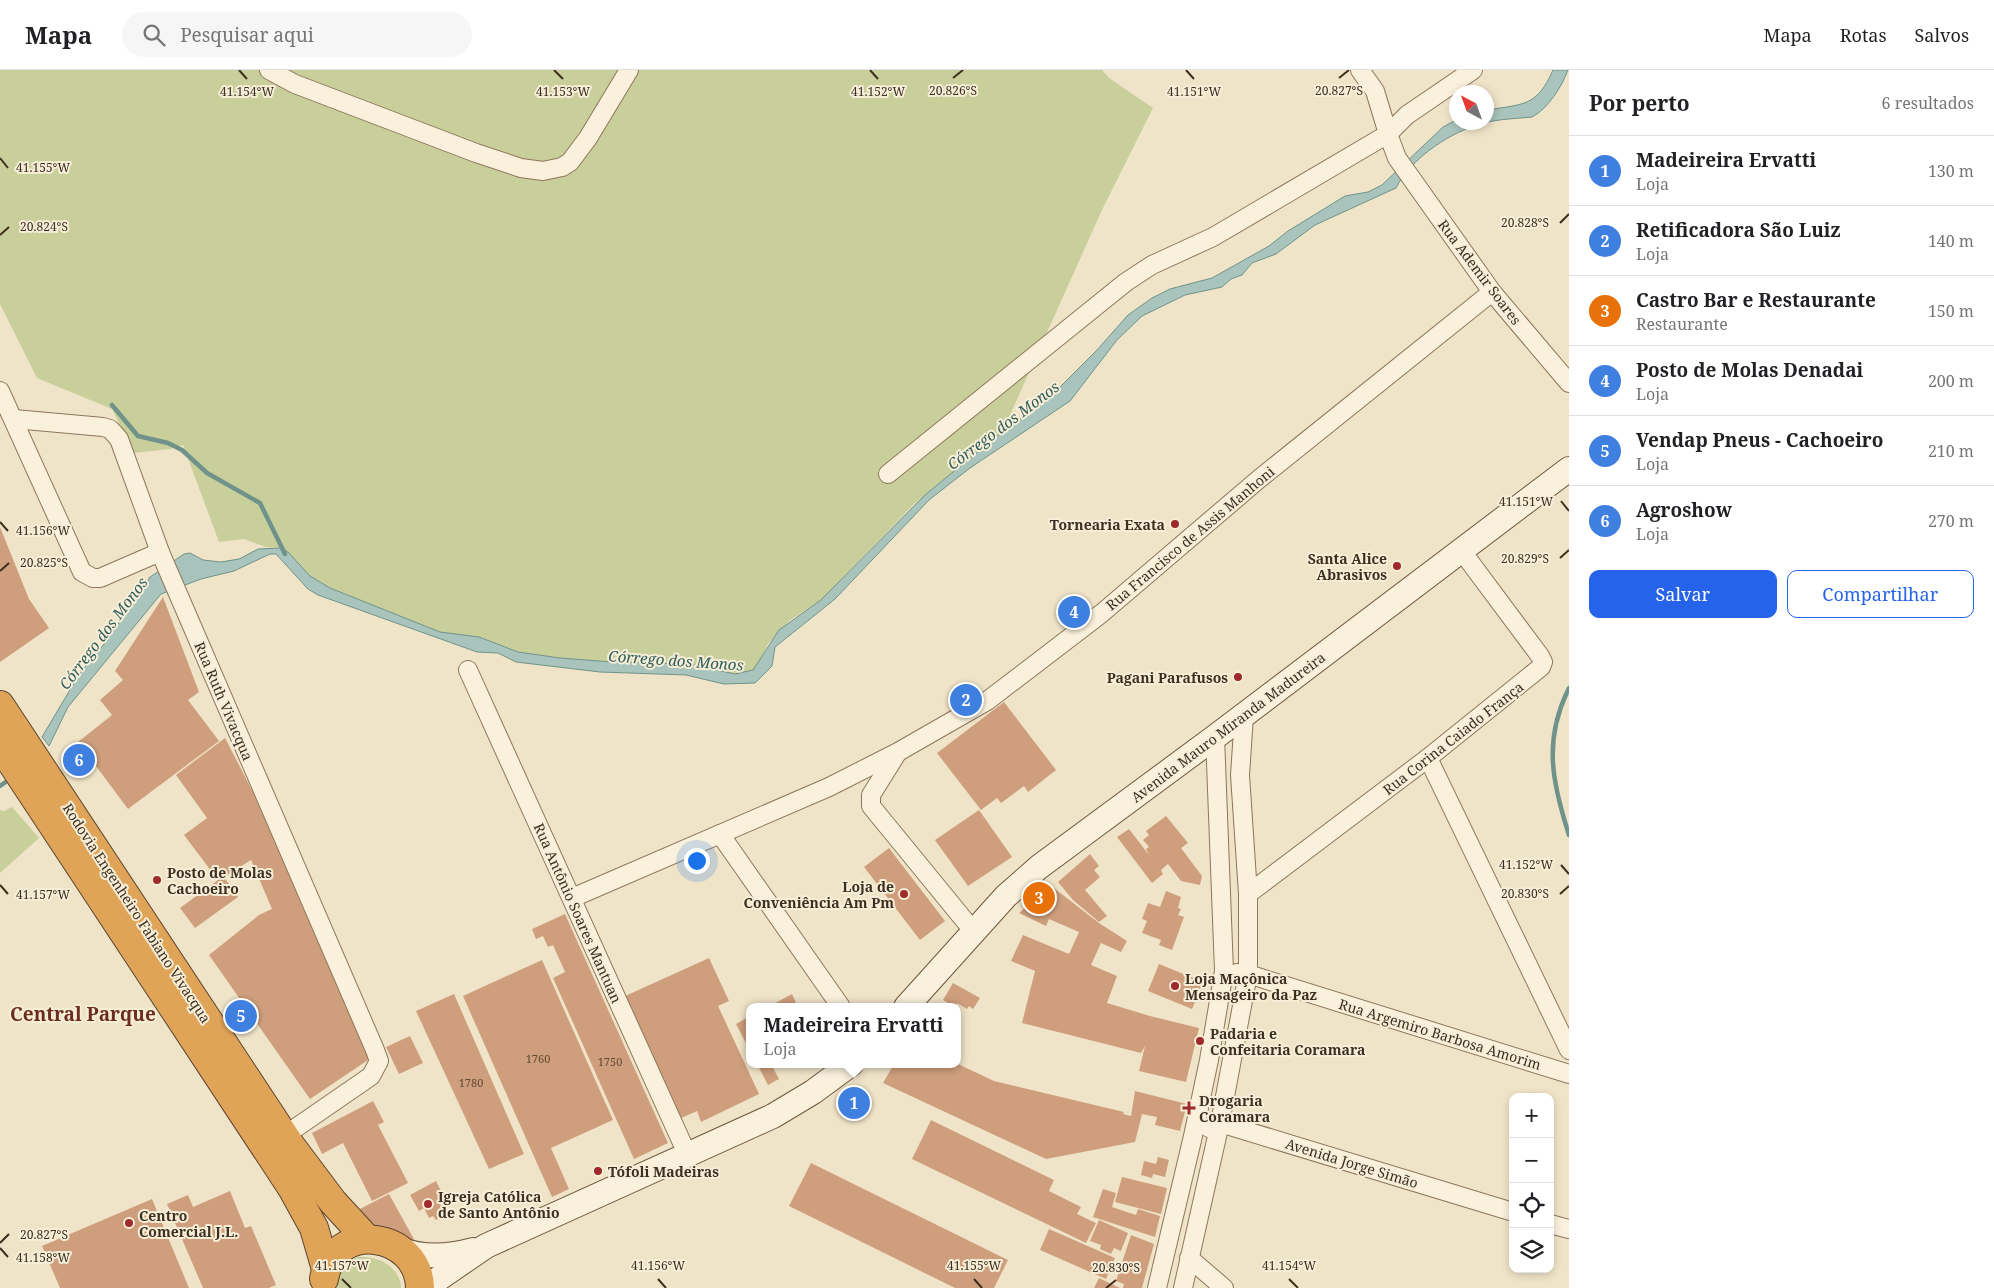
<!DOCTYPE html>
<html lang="pt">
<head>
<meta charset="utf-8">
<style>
	body { margin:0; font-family:"Noto Serif",serif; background:#f6f6f6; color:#202124 }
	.controls { position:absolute; right:15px; bottom:15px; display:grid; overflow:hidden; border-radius:10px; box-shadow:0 2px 8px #0003 }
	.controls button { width:45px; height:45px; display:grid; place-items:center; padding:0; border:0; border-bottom:1px solid #e0e0e0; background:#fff; color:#202124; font:25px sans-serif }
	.compass { position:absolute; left:1449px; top:15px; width:45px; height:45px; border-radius:50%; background:#fff; box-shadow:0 2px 8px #0003; rotate:319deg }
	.you { position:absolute; left:696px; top:790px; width:18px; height:18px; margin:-12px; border:4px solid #fff; border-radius:50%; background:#1a73e8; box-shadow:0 0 0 8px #1a73e833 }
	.badge { display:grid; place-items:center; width:32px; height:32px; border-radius:50%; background:#2563eb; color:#fff; font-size:16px; font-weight:700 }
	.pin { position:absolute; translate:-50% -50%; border:2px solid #fff; box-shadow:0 1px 5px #0006 }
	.popup { position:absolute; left:746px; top:933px; width:215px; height:65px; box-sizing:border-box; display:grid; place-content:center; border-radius:10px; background:#fff; filter:drop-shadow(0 1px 4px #0005); font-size:16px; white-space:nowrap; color:#757577 }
	.popup b { font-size:19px; color:#202124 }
	.popup::after { content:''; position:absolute; left:50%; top:100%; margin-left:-10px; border:10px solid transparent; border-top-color:#fff }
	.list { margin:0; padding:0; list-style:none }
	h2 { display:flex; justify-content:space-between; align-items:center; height:65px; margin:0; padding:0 20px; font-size:21px }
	h2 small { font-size:16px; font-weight:400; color:#757577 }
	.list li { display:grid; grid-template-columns:32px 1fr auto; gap:15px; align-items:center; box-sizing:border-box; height:70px; padding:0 20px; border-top:1px solid #e0e0e0 }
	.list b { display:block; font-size:19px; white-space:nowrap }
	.list p { margin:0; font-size:16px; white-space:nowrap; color:#757577 }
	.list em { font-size:16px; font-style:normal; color:#757577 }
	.actions { display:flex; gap:10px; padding:15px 20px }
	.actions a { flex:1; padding:11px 0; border:1px solid #2563eb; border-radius:10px; text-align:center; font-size:18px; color:#2563eb }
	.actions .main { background:#2563eb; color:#fff }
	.icon { flex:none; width:28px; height:28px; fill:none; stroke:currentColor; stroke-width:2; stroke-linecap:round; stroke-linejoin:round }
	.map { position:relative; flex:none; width:1569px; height:1218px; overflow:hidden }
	header { display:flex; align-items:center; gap:30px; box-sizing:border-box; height:70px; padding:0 25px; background:#fff; border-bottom:1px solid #e0e0e0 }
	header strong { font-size:24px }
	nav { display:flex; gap:28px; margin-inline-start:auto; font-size:18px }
	.search { width:350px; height:45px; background:#f6f6f6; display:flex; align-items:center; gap:12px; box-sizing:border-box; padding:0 18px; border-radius:28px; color:#757577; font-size:19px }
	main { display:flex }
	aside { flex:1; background:#fff }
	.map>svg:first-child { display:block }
</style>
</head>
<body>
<header>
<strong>Mapa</strong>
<div class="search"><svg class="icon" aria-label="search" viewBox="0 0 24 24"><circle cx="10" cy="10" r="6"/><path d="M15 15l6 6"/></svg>Pesquisar aqui</div>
<nav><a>Mapa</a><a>Rotas</a><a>Salvos</a></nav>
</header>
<main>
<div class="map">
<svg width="1569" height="1218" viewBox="0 0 1569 1218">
	<rect width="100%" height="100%" fill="#f0e4c8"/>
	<g fill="#c9cf9b">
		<path d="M 0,0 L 1102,0 L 1109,8 L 1153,38 L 1101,142 L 1011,343 L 1008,357 L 914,434 L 821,530 L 789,551 L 768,574 L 759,593 L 753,600 L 745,603 L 735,604 L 689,594 L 612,592 L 560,588 L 518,582 L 479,567 L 440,562 L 330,518 L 310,506 L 288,482 L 280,478 L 266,477 L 244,469 L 219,472 L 183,375 L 170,379 L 134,383 L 112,339 L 37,308 L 0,234 Z"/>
		<path d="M 12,737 L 39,768 L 0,803 L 0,740 L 4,741 Z"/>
		<path d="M 357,1187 C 377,1185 400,1196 401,1218 L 337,1218 C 335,1204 344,1193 357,1187 Z"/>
	</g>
	<path fill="#a9c4bc" stroke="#6f938a" d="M 1553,0 L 1568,0 C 1562,16 1548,39 1532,47 C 1513,49 1492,49 1474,56 C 1445,66 1410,90 1396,118 L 1315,155 L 1276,184 L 1252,193 L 1242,205 L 1231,209 L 1222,217 L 1185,225 L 1142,246 L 1117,270 L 1070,331 L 970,398 L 929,430 L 835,529 L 775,577 L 772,596 L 755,613 L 724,614 L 686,605 L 600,602 L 516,592 L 498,583 L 477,582 L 318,525 L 308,519 L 276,484 L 270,484 L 234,501 L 201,509 L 161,524 L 68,637 L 49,676 L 42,667 L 80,603 L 105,573 L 150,507 L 184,484 L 190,483 L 203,490 L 221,492 L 239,489 L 258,479 L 280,478 L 288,482 L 310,506 L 330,518 L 440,562 L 479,567 L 518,582 L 560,588 L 612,592 L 689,594 L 735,604 L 753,600 L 779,560 L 821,530 L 925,425 L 1008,357 L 1046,331 L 1097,280 L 1128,245 L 1152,228 L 1170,219 L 1212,208 L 1269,176 L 1288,161 L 1345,126 L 1368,122 L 1382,115 L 1443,57 L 1456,50 L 1456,52 L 1486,52 L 1487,40 C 1523,34 1537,37 1553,0 Z"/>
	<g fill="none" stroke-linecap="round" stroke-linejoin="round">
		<g stroke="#6f938a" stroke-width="4.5">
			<path d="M 112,335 L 138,366 L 168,373 L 182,380 L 207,403 L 260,433 L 285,484"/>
			<path d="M 1569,618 C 1543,670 1552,712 1569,765"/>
			<path d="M 0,716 L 10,709"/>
		</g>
	</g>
	<g fill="#cf9f7d">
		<path d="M 0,457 L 29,529 L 49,558 L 0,592 Z"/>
		<path d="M 163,527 L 199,622 L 188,630 L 219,671 L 128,739 L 78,672 L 112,645 L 100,630 L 123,610 L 115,601 Z"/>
		<path d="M 1004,632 L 1056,700 L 1028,722 L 1024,716 L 1001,733 L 997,728 L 981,740 L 937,683 Z"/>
		<path d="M 225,668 L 253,722 L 371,988 L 310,1029 L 209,885 L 259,845 L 272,839 L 251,790 L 224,807 L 238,827 L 195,858 L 180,838 L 218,810 L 184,765 L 207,748 L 176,705 Z"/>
		<path d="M 979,740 L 1012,787 L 968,816 L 935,770 Z"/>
		<path d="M 1166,746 L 1188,773 L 1181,778 L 1202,806 L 1200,815 L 1181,811 L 1168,794 L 1161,800 L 1163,804 L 1152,813 L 1117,767 L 1129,759 L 1149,785 L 1146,779 L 1149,777 L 1143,770 L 1149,765 L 1146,761 Z"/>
		<path d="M 889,778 L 945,851 L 920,870 L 864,797 Z"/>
		<path d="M 1090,784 L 1099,796 L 1094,800 L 1100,807 L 1085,820 L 1107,846 L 1099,852 L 1073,830 L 1058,812 Z"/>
		<path d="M 1050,815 L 1099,853 L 1127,871 L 1121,882 L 1101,873 L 1091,895 L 1117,906 L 1107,933 L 1150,946 L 1199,958 L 1186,1012 L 1139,1001 L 1145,976 L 1141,983 L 1022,953 L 1035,901 L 1011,891 L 1023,865 L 1069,884 L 1079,862 L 1049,849 L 1046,856 L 1019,843 L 1028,835 L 1035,839 Z"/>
		<path d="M 1166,821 L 1181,827 L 1178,838 L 1181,839 L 1178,845 L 1184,847 L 1172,880 L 1159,875 L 1161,870 L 1142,863 L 1147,851 L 1142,849 L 1148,833 L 1160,837 Z"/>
		<path d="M 565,844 L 668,1073 L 634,1089 L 553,908 L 565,902 L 553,875 L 548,877 L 543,866 L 536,869 L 532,859 Z"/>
		<path d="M 709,888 L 729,931 L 718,936 L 759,1024 L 701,1052 L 697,1041 L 679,1049 L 623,927 Z"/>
		<path d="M 542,890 L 613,1050 L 551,1078 L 569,1119 L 552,1127 L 463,926 Z"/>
		<path d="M 1159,894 L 1203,912 L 1192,939 L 1148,921 Z"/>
		<path d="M 953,913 L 980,928 L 973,939 L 969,936 L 967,939 L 957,933 L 955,937 L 943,930 Z"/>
		<path d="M 454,924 L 524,1084 L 489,1099 L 416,941 Z"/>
		<path d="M 792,924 L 798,937 L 768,937 Z"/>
		<path d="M 750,946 L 750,981 L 736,954 Z"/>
		<path d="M 410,966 L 423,993 L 399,1004 L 386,977 Z"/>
		<path d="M 757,994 L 771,994 L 779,1009 L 768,1015 Z"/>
		<path d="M 894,994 L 958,994 L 994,1011 L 1124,1042 L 1123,1044 L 1131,1046 L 1135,1021 L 1187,1034 L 1180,1061 L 1155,1055 L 1157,1047 L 1142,1044 L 1135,1072 L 1046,1089 L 883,1013 Z"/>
		<path d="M 373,1031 L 384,1052 L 378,1055 L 408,1113 L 372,1131 L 343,1073 L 322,1084 L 312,1063 Z"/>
		<path d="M 931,1050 L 1054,1110 L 1049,1121 L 1081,1137 L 1077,1144 L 1096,1153 L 1086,1173 L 912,1089 Z"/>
		<path d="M 1158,1087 L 1169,1090 L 1165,1107 L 1153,1104 L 1152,1108 L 1141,1105 L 1144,1091 L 1156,1094 Z"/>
		<path d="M 811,1093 L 1008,1190 L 994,1218 L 955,1218 L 789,1136 Z"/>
		<path d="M 1122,1107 L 1167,1118 L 1161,1144 L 1115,1132 Z"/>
		<path d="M 436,1111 L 444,1127 L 438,1130 L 444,1141 L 440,1143 L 442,1147 L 436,1150 L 433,1146 L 429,1148 L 424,1138 L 419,1141 L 410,1125 Z"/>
		<path d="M 1103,1119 L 1116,1123 L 1112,1137 L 1136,1145 L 1138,1139 L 1160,1146 L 1155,1167 L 1093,1147 Z"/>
		<path d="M 230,1121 L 245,1158 L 251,1156 L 276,1215 L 269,1218 L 203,1218 L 167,1134 L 188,1125 L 193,1137 Z"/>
		<path d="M 389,1124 L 415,1171 L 379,1160 L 354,1142 Z"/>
		<path d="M 152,1129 L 189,1218 L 60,1218 L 42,1176 Z"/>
		<path d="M 1099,1150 L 1128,1163 L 1121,1181 L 1114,1178 L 1111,1184 L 1100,1179 L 1101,1175 L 1090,1171 Z"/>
		<path d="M 1049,1159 L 1115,1188 L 1106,1209 L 1040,1180 Z"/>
		<path d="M 1131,1165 L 1154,1174 L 1142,1218 L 1123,1218 L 1124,1214 L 1116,1211 Z"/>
		<path d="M 1099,1208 L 1120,1218 L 1094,1218 Z"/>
	</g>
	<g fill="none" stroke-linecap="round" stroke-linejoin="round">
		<defs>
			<g id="street">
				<path d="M 269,0 L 295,14 L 476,83 L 521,98 L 543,101 L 562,97 L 570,92 L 588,68 L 629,0"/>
				<path d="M 1473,0 L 1407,45 L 1388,64 L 1397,88 L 1492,222 L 1569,313"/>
				<path d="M 0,321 L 82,502 L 93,508 L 100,508 L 160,482"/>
				<path d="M 14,349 L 103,357 L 110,359 L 119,369 L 160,482 L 375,980 L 379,991 L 371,1006 L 284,1066"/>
				<path d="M 888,404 L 1126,212 L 1152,195 L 1213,167 L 1388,64 L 1375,21 L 1360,0"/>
				<path d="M 468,600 L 688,1086"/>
				<path d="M 896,685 L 871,725 L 871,736 L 974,862"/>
				<path d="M 1428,688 L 1569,980"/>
				<path d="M 720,764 L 841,937"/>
				<path d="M 1248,824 L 1428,688 L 1541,597 L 1543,592 L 1540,586 L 1461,480"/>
				<path d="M 572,828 L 829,717 L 898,682 L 987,631 L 1102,543 L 1259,409 L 1492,222"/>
				<path d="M 1237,903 L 1248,904 L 1569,1004"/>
				<path d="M 1209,1058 L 1220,1053 L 1513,1142"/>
				<path d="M 1550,1154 L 1569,1159"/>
				<path d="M 1189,1188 L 1224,1218"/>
				<path d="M 1157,1218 L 1193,1066 L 1209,990 L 1224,901 L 1215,667"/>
				<path d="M 1183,1218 L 1220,1053 L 1248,904 L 1248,824 L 1240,705 L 1244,646"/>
			</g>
			<g id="secondary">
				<path d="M 906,937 L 1006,826 L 1039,797 L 1215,667 L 1569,399"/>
				<path d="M 398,1179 C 424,1188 447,1187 473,1180"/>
				<path d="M 425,1218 L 486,1176 L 773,1046 L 813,1022 L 851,994"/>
			</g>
			<g id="highway">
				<path d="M 0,635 L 291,1076 L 333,1132 L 367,1169"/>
				<path d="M 0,675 L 292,1118 L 314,1158 L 326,1199"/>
				<path d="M 324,1209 C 334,1149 419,1162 420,1218"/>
			</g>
		</defs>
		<use href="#street" stroke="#8d765c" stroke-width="20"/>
		<use href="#secondary" stroke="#6f573f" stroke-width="26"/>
		<use href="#highway" stroke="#5b4430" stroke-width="30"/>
		<use href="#street" stroke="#faf1dc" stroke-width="18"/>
		<use href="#secondary" stroke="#faf1dc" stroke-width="24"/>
		<use href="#highway" stroke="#e0a458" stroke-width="28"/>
	</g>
	<path fill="none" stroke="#3d2e20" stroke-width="2" d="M 239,0 L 247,9M 554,0 L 563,9M 870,0 L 878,9M 1186,0 L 1194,9M 953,8 L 963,0M 1339,8 L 1349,0M 0,88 L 8,98M 1560,153 L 1569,144M 0,165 L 9,157M 1561,431 L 1569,441M 0,452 L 8,461M 1560,488 L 1569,480M 0,501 L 9,493M 1561,795 L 1569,804M 0,815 L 8,824M 1560,824 L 1569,816M 0,1173 L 9,1164M 0,1178 L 8,1187M 342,1209 L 351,1218M 658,1209 L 666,1218M 974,1209 L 982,1218M 1289,1209 L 1298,1218M 1106,1218 L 1116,1210"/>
	<g fill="#9e2a2b" stroke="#f7eed8" stroke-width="2">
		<circle cx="1175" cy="454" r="5"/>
		<circle cx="1397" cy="496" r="5"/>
		<circle cx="1238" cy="607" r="5"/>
		<circle cx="157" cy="810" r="5"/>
		<circle cx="904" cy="824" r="5"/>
		<circle cx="1175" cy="916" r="5"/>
		<circle cx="1200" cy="971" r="5"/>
		<path d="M1186.5 1030.5h5v5h5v5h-5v5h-5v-5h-5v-5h5z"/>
		<circle cx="598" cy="1101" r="5"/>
		<circle cx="428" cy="1134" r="5"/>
		<circle cx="129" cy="1153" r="5"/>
	</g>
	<g text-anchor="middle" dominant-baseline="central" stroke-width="4" stroke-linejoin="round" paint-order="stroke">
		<g font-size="11" fill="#624a37">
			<text x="538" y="988">1760</text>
			<text x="610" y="991">1750</text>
			<text x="471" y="1012">1780</text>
		</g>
		<g font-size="14" fill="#3d2e20" stroke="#f7eed8">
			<text transform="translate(1480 202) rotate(53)">Rua Ademir Soares</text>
			<text transform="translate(1190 468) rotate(-40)">Rua Francisco de Assis Manhoni</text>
			<text transform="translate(224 631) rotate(67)">Rua Ruth Vivacqua</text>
			<text transform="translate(1228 657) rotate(-37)">Avenida Mauro Miranda Madureira</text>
			<text transform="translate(1453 668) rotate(-38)">Rua Corina Caiado França</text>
			<text transform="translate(137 843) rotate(57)">Rodovia Engenheiro Fabiano Vivacqua</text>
			<text transform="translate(578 843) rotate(66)">Rua Antônio Soares Mantuan</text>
			<text transform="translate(1440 964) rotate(17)">Rua Argemiro Barbosa Amorim</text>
			<text transform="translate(1352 1093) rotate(17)">Avenida Jorge Simão</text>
		</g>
		<g font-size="14" font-weight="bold" fill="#3d2e20" stroke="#f7eed8" text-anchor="start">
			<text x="1165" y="454" text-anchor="end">Tornearia Exata</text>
			<text x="1387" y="488" text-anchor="end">Santa Alice<tspan x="1387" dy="16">Abrasivos</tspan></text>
			<text x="1228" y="607" text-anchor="end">Pagani Parafusos</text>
			<text x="167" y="802">Posto de Molas<tspan x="167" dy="16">Cachoeiro</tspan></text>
			<text x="894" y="816" text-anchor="end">Loja de<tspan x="894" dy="16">Conveniência Am Pm</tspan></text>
			<text x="1185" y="908">Loja Maçônica<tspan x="1185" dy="16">Mensageiro da Paz</tspan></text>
			<text x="1210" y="963">Padaria e<tspan x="1210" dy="16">Confeitaria Coramara</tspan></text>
			<text x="1199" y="1030">Drogaria<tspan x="1199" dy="16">Coramara</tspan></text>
			<text x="608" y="1101">Tófoli Madeiras</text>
			<text x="438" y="1126">Igreja Católica<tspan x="438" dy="16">de Santo Antônio</tspan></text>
			<text x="139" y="1145">Centro<tspan x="139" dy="16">Comercial J.L.</tspan></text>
		</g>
		<g font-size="15" font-style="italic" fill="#2f5d5a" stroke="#f7eed8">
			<text transform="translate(1003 355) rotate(-37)">Córrego dos Monos</text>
			<text transform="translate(103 563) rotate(-53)">Córrego dos Monos</text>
			<text transform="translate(676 590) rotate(4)">Córrego dos Monos</text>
		</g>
		<g font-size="19" font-weight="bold" fill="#6b2e1e" stroke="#f7eed8">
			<text x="83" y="944">Central Parque</text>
		</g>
	</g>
	<g font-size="12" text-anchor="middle" fill="#3d2e20" stroke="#f7eed8" stroke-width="4" stroke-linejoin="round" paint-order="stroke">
		<text x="953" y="25">20.826°S</text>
		<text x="1339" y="25">20.827°S</text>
		<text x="247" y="26">41.154°W</text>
		<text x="563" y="26">41.153°W</text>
		<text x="878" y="26">41.152°W</text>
		<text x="1194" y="26">41.151°W</text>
		<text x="43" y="102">41.155°W</text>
		<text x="1525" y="157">20.828°S</text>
		<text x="44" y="161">20.824°S</text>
		<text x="1526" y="436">41.151°W</text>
		<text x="43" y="465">41.156°W</text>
		<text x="1525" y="493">20.829°S</text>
		<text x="44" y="497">20.825°S</text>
		<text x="1526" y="799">41.152°W</text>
		<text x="1525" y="828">20.830°S</text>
		<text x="43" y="829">41.157°W</text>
		<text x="44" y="1169">20.827°S</text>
		<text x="43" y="1192">41.158°W</text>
		<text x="342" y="1200">41.157°W</text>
		<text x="658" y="1200">41.156°W</text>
		<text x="974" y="1200">41.155°W</text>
		<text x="1289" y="1200">41.154°W</text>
		<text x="1116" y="1202">20.830°S</text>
	</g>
</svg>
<div class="controls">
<button>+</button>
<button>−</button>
<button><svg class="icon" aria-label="locate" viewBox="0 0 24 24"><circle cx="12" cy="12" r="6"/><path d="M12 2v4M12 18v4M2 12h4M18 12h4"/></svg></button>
<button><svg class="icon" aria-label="layers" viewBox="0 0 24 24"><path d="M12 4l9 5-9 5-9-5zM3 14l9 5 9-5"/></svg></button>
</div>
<svg class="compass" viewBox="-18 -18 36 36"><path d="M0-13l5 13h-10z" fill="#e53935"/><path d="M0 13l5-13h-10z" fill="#757577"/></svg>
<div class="you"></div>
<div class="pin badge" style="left:854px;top:1033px;background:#3f7fe0">1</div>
<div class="popup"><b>Madeireira Ervatti</b>Loja</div>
<div class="pin badge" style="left:966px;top:630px;background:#3f7fe0">2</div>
<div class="pin badge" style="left:1039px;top:828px;background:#e8710a">3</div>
<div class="pin badge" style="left:1074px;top:542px;background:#3f7fe0">4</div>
<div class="pin badge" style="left:241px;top:946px;background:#3f7fe0">5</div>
<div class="pin badge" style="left:79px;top:690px;background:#3f7fe0">6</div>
</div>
<aside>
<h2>Por perto<small>6 resultados</small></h2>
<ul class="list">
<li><span class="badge" style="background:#3f7fe0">1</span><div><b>Madeireira Ervatti</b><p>Loja</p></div><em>130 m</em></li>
<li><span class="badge" style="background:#3f7fe0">2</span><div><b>Retificadora São Luiz</b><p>Loja</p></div><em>140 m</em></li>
<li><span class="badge" style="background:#e8710a">3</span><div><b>Castro Bar e Restaurante</b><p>Restaurante</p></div><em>150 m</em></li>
<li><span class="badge" style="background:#3f7fe0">4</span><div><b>Posto de Molas Denadai</b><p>Loja</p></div><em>200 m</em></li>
<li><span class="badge" style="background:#3f7fe0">5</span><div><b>Vendap Pneus - Cachoeiro</b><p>Loja</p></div><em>210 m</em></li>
<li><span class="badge" style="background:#3f7fe0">6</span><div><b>Agroshow</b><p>Loja</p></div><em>270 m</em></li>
</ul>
<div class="actions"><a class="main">Salvar</a><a>Compartilhar</a></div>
</aside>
</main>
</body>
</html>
